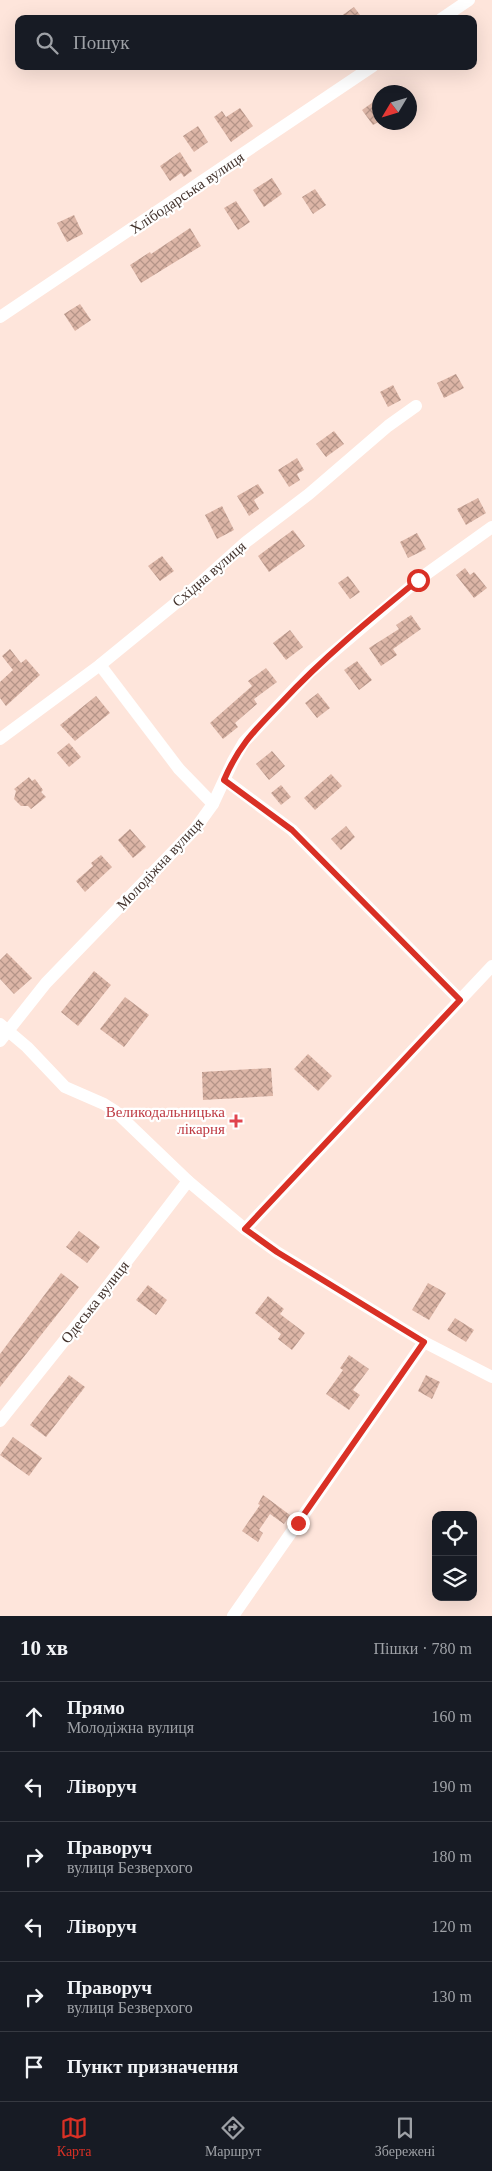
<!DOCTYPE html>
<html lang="uk">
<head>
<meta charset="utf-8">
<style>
	body { margin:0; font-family:Georgia,serif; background:#242831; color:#f1f3f6 }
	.controls { position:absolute; right:15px; bottom:15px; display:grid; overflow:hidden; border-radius:10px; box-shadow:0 5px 20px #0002 }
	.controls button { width:45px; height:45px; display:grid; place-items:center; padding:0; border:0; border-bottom:1px solid #363941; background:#171b24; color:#f1f3f6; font:25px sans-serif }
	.compass { position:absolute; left:372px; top:85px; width:45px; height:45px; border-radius:50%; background:#171b24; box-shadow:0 5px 20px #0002; rotate:232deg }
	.stop { position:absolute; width:15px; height:15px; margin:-11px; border:4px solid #d93025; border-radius:50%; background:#fff }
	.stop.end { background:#d93025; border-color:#fff; box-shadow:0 1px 5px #0008 }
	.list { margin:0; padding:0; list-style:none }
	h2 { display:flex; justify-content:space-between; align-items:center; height:65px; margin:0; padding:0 20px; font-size:21px }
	h2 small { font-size:16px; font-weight:400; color:#9ea1a6 }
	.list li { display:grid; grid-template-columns:32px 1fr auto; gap:15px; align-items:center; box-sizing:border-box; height:70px; padding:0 20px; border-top:1px solid #363941 }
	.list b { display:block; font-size:19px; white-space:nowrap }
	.list p { margin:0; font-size:16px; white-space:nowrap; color:#9ea1a6 }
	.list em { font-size:16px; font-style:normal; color:#9ea1a6 }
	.icon { flex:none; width:28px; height:28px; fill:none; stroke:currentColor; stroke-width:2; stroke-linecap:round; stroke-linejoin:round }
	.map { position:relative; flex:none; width:492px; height:1616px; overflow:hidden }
	.search { position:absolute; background:#171b24; box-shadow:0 5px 20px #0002; left:15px; right:15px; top:15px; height:55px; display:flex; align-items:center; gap:12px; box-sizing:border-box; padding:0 18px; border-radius:10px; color:#9ea1a6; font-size:19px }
	.sheet { height:485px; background:#171b24 }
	nav { display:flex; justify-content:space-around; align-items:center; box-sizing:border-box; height:70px; border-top:1px solid #363941; background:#171b24; font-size:14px; color:#9ea1a6 }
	nav a { display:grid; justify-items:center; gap:2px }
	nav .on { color:#d93025 }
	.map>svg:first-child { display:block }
</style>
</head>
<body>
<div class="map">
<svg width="492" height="1616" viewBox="0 0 492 1616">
	<defs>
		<pattern id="building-cross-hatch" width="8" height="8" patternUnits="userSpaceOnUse" patternTransform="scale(1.25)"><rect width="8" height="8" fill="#dcb5a6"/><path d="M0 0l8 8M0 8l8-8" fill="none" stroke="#b49488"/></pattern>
	</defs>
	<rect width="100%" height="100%" fill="#fee5db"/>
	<g fill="url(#building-cross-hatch)">
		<path d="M 354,7 L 363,19 L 337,19 Z"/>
		<path d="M 376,100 L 380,105 L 380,121 L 373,125 L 362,110 Z"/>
		<path d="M 240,108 L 253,126 L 231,142 L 214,117 L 222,111 L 226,117 Z"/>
		<path d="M 198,126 L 208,142 L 194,152 L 183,136 Z"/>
		<path d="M 180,152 L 192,171 L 184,177 L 181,173 L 170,181 L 160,166 Z"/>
		<path d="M 272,178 L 282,194 L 264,207 L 253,190 Z"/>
		<path d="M 315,189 L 326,205 L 313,214 L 302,197 Z"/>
		<path d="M 236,201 L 250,222 L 238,230 L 224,208 Z"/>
		<path d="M 74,215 L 83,234 L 67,242 L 57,223 Z"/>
		<path d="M 190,228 L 201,246 L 141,283 L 130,265 L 150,252 L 151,254 Z"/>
		<path d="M 80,304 L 91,320 L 75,331 L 64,314 Z"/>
		<path d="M 456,374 L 464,388 L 444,398 L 437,383 Z"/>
		<path d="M 393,385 L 401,400 L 388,407 L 380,392 Z"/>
		<path d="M 334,431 L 344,444 L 326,457 L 316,444 Z"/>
		<path d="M 297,458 L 304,470 L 297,474 L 300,480 L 289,487 L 278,470 Z"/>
		<path d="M 258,484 L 264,493 L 254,500 L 259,509 L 249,516 L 237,496 Z"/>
		<path d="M 478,498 L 486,513 L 466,525 L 457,509 Z"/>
		<path d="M 222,506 L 234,530 L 217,539 L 205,515 Z"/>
		<path d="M 293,530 L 305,546 L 269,572 L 258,556 Z"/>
		<path d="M 417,533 L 426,549 L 408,558 L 400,542 Z"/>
		<path d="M 162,556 L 174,571 L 160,581 L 148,566 Z"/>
		<path d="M 465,568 L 470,575 L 474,572 L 487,588 L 474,598 L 456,575 Z"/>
		<path d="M 348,576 L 360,592 L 350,599 L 338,583 Z"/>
		<path d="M 411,615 L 421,629 L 393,649 L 397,655 L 381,666 L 369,648 L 399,629 L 396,625 Z"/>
		<path d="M 290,630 L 303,647 L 286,660 L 273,643 Z"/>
		<path d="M 10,649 L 21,663 L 26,659 L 40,675 L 6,706 L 0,698 L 0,682 L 13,670 L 2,656 Z"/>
		<path d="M 357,661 L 372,680 L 359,690 L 344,670 Z"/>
		<path d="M 266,668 L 277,682 L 254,699 L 257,704 L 235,723 L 238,727 L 223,739 L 210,723 L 252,686 L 248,681 Z"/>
		<path d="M 318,693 L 330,708 L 317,718 L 305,703 Z"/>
		<path d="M 96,696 L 110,713 L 75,741 L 60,725 Z"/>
		<path d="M 69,743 L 81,757 L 69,767 L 57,753 Z"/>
		<path d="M 272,751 L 285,766 L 269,780 L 256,764 Z"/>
		<path d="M 331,774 L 342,786 L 315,810 L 304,798 Z"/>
		<path d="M 29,777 L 32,781 L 35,779 L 43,790 L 41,792 L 46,797 L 31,809 L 28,806 L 21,806 L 14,799 L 16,791 L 14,789 Z"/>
		<path d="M 281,785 L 291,797 L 281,805 L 271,793 Z"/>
		<path d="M 346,826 L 355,837 L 341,850 L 331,839 Z"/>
		<path d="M 130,829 L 146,847 L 133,858 L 118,840 Z"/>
		<path d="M 101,855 L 112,867 L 85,892 L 76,881 L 93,866 L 91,863 Z"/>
		<path d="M 7,953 L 32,978 L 14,994 L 0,979 L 0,960 Z"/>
		<path d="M 94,971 L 111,985 L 78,1026 L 61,1012 Z"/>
		<path d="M 125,997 L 149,1015 L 124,1047 L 100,1029 Z"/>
		<path d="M 308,1054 L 332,1076 L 318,1091 L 294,1069 Z"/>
		<path d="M 271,1068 L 273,1096 L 203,1100 L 202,1072 Z"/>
		<path d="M 79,1231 L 100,1247 L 87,1263 L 66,1247 Z"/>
		<path d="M 61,1273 L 79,1287 L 0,1387 L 0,1354 Z"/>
		<path d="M 428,1283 L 446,1293 L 429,1320 L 412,1310 Z"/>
		<path d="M 148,1285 L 167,1300 L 156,1315 L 136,1300 Z"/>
		<path d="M 268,1296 L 284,1309 L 280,1314 L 305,1333 L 292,1350 L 278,1339 L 281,1334 L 255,1313 Z"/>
		<path d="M 455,1318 L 474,1330 L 466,1342 L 447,1330 Z"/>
		<path d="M 349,1355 L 369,1369 L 353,1390 L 360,1395 L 349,1410 L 326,1394 L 343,1370 L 340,1368 Z"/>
		<path d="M 69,1375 L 85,1387 L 46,1437 L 30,1425 Z"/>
		<path d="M 426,1375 L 440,1382 L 432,1399 L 418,1391 Z"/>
		<path d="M 13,1437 L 42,1458 L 29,1476 L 0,1455 Z"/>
		<path d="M 263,1495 L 290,1515 L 284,1524 L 270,1514 L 259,1530 L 263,1533 L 258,1542 L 242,1531 L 260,1505 L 258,1504 Z"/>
	</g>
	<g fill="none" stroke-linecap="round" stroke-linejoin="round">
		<g stroke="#fff" stroke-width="12">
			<path d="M 441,19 L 469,0"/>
			<path d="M 0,317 L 373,66"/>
			<path d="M 100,665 L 179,769 L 213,804"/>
			<path d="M 0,739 L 100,665 L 198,585 L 246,542 L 309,494 L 388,426 L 416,406"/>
			<path d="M 225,780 L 292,830 L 459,999"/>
			<path d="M 0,1024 L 27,1047 L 65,1087 L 104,1104 L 115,1111 L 188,1181 L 245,1229 L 277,1252 L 424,1342 L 492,1377"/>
			<path d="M 0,1041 L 46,983 L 195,829 L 213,804 L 233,761 L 244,742 L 310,672 L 418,580 L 492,527"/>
			<path d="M 245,1229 L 492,966"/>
			<path d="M 0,1421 L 104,1291 L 188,1181"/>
			<path d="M 233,1616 L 424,1342"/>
		</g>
	</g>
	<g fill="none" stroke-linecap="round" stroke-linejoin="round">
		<path stroke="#d93025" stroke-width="6" d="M 298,1523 L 424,1342 L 277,1252 L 245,1229 L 460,1000 L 292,830 L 224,780 C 239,745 255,730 281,703 C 323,658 370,619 418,580"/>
	</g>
	<path fill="#e0444e" stroke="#fff" stroke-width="2" d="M233.5 1113.5h5v5h5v5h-5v5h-5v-5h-5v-5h5z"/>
	<g text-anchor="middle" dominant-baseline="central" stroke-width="4.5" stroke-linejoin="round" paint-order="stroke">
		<g font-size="15" fill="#43332d" stroke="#fff">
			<text transform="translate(187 193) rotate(-34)">Хлібодарська вулиця</text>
			<text transform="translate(209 574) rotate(-41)">Східна вулиця</text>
			<text transform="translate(160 864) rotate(-47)">Молодіжна вулиця</text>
			<text transform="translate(95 1302) rotate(-52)">Одеська вулиця</text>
		</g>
		<g font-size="15" fill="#be3a42" stroke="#fff" text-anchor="end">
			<text x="225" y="1112">Великодальницька<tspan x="225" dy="17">лікарня</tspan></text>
		</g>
	</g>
</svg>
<div class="controls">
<button><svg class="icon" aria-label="locate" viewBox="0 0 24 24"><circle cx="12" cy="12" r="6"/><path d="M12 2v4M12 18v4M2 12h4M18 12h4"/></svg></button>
<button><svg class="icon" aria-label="layers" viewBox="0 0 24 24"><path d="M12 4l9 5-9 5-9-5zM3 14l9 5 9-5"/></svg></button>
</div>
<svg class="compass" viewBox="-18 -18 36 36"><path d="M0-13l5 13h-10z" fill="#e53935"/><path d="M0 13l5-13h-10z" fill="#9ea1a6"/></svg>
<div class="stop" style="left:418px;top:580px"></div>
<div class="stop end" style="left:298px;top:1523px"></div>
<div class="search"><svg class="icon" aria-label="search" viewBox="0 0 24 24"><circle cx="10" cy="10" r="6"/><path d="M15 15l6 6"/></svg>Пошук</div>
</div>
<section class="sheet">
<h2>10 хв<small>Пішки · 780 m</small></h2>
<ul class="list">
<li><svg class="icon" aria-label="ahead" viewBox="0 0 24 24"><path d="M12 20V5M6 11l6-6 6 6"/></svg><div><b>Прямо</b><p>Молодіжна вулиця</p></div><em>160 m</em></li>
<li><svg class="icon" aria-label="left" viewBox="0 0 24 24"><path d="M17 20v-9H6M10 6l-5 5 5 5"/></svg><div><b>Ліворуч</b></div><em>190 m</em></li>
<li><svg class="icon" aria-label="right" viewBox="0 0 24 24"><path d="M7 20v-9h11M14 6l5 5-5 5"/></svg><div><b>Праворуч</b><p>вулиця Безверхого</p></div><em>180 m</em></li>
<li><svg class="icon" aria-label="left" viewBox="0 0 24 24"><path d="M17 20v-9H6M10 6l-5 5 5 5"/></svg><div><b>Ліворуч</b></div><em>120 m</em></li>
<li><svg class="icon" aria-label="right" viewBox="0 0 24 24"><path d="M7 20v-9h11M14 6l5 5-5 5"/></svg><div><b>Праворуч</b><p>вулиця Безверхого</p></div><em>130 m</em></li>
<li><svg class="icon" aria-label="arrive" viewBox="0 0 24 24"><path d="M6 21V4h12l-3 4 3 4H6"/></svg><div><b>Пункт призначення</b></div></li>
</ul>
</section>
<nav>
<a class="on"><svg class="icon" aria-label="map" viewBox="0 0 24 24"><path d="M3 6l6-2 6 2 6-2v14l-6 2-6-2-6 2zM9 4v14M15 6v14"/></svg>Карта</a>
<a><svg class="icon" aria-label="directions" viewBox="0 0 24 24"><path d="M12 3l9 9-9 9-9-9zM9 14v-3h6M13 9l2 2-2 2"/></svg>Маршрут</a>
<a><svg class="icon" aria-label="saved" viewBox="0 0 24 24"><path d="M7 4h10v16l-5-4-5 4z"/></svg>Збережені</a>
</nav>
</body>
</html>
